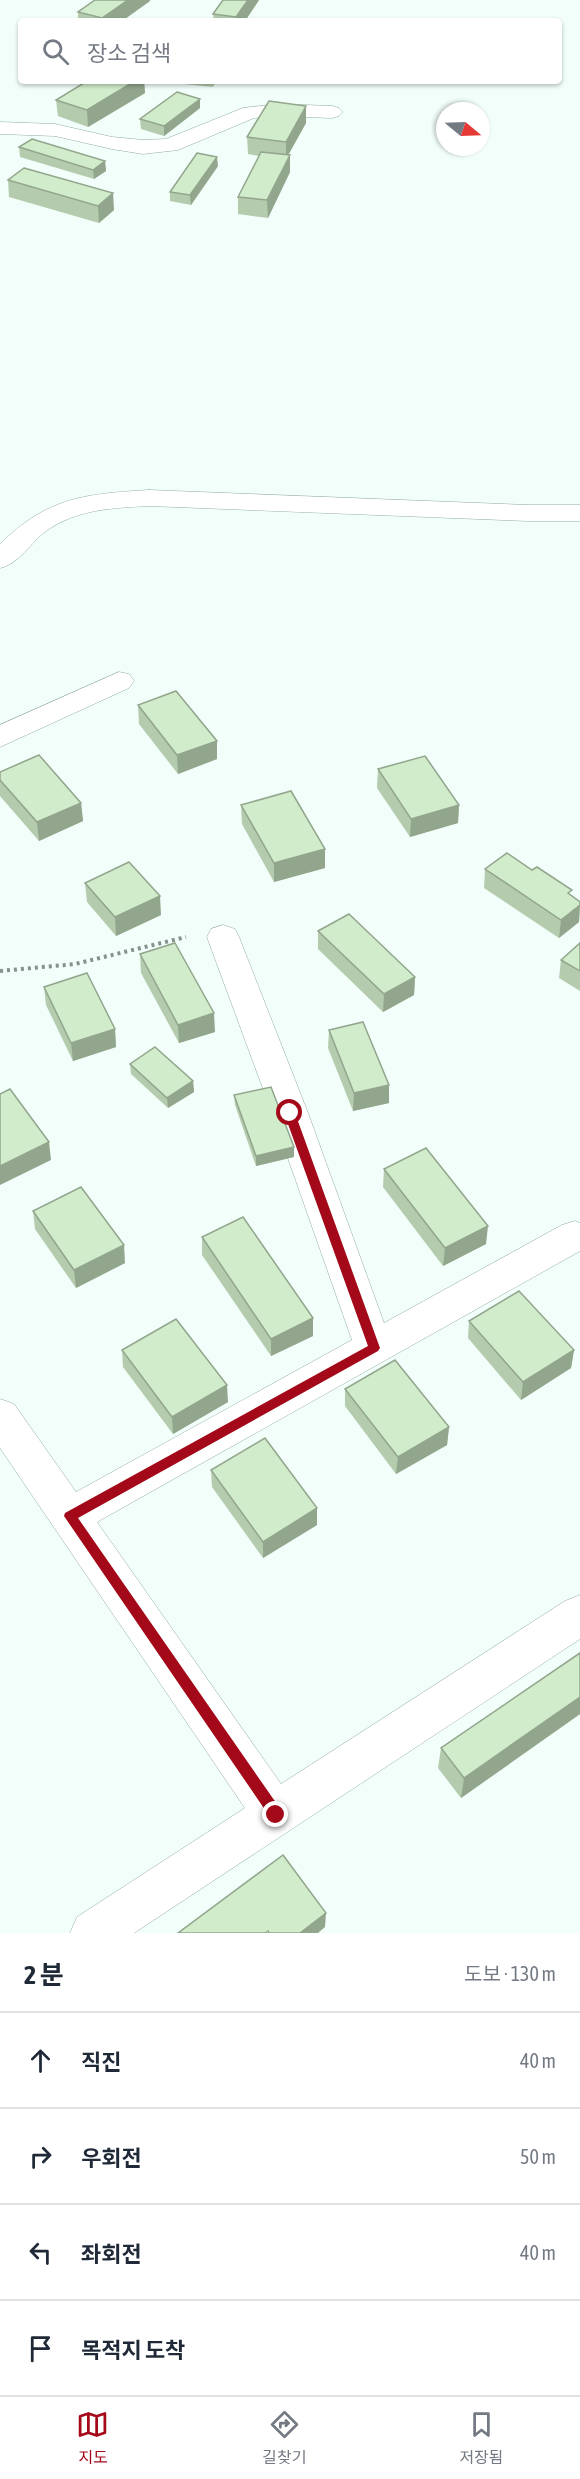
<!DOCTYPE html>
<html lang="ko">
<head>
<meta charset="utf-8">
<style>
	body { margin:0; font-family:"Asap Condensed","Noto Sans KR",sans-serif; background:#f2f2f3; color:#1f2937 }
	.compass { position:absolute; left:436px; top:102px; width:54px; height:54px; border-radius:50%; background:#fff; box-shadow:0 2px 4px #0004; rotate:109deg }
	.stop { position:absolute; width:18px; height:18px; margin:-14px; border:4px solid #a40919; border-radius:50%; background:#fff }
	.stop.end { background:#a40919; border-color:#fff; box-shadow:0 2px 6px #0008 }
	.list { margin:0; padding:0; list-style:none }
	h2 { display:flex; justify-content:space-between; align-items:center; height:78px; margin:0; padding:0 24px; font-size:26px }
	h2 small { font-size:20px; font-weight:400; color:#747a83 }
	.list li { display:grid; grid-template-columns:39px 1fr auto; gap:18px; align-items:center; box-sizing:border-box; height:96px; padding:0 24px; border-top:2px solid #e0e1e3 }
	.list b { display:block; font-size:22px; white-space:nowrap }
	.list em { font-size:20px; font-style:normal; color:#747a83 }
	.icon { flex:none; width:33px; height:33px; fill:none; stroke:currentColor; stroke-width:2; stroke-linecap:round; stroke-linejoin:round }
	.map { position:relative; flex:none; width:580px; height:1933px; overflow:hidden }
	.search { position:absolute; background:#fff; box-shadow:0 2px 4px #0004; left:18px; right:18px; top:18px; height:66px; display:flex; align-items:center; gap:15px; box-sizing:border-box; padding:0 21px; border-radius:6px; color:#747a83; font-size:22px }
	.sheet { height:462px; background:#fff }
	nav { display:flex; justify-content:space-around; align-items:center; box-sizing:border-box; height:84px; border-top:2px solid #e0e1e3; background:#fff; font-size:16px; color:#747a83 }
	nav a { display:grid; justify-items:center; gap:3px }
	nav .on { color:#a40919 }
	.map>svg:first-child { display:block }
</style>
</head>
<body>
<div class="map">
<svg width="580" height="1933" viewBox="0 0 580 1933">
	<rect width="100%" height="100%" fill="#f2fef9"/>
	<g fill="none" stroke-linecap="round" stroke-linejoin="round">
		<defs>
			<g id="minor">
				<path d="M 279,104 L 332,106 L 339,108 L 343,112 L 339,116 L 332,118 L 279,116 L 254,118 L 178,150 L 143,154 L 112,149 L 55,136 L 0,134 L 0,122 L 55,124 L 112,137 L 143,140 L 166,139 L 243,108 Z"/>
				<path d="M 149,490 L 528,505 L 580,505 L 580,521 L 528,521 L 149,506 C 113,508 77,509 46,531 C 31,542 19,564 0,568 L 0,544 C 48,497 85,494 149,490 Z"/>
				<path d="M 119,672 L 129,674 L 134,681 L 129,688 L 0,747 L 0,725 Z"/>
				<path d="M 223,925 L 235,929 L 239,937 L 308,1113 L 384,1323 L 562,1225 L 575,1221 L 580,1223 L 580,1251 L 97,1522 L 281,1784 L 565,1601 L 580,1595 L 580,1639 L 134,1933 L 70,1933 L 77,1917 L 245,1808 L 0,1448 L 0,1399 L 14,1404 L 76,1492 L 352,1340 L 272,1113 L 207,937 L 211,929 Z"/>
			</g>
		</defs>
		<use href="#minor" stroke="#91aca1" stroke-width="1"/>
		<path stroke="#85918c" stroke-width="4" stroke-dasharray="3 4" stroke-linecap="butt" d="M 0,971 L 75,964 L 186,937"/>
		<use href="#minor" fill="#fff" fill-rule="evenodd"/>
	</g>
	<g fill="#b4cbae">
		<path d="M 95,0 L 150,0 L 150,1 L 122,21 L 78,21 L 78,12 Z"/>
		<path d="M 223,0 L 259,0 L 245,21 L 214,21 L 213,14 Z"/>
		<path d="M 87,81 L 144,81 L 145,93 L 88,127 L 58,116 L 56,100 Z"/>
		<path d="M 184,81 L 216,81 L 213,87 L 184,84 Z"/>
		<path d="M 200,99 L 200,108 L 164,136 L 141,129 L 140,119 Z"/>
		<path d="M 306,123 L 288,155 L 290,172 L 268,218 L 238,214 L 238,197 L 259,156 L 248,154 L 247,137 Z"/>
		<path d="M 19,147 L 105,161 L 106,171 L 94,179 L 20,157 Z"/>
		<path d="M 218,166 L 191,205 L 170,201 L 170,192 Z"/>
		<path d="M 8,180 L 114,210 L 99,223 L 9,197 Z"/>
		<path d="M 138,705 L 217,741 L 217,759 L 178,774 L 139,724 Z"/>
		<path d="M 378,769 L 459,805 L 458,823 L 410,837 L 377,788 Z"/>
		<path d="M 0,772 L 81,803 L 83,821 L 39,841 L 0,796 Z"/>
		<path d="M 241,805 L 325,849 L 325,868 L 274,882 L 242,824 Z"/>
		<path d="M 485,869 L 571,896 L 580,902 L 579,922 L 559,938 L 484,888 Z"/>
		<path d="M 85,883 L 161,915 L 116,936 L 87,902 Z"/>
		<path d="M 318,931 L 415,977 L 414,995 L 383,1012 L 318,949 Z"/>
		<path d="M 580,943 L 580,991 L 559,978 L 561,960 Z"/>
		<path d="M 140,954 L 215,1032 L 179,1043 L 141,973 Z"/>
		<path d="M 44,987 L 115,1029 L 116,1047 L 73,1061 L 46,1005 Z"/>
		<path d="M 329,1030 L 389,1103 L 353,1111 L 328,1048 Z"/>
		<path d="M 130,1064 L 193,1081 L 194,1092 L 168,1108 L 131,1074 Z"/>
		<path d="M 234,1095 L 294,1157 L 256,1166 L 235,1105 Z"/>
		<path d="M 384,1169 L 486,1244 L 443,1266 L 383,1187 Z"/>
		<path d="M 33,1211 L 125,1263 L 76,1288 L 35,1229 Z"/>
		<path d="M 202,1237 L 313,1336 L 271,1356 L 202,1255 Z"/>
		<path d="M 469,1321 L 574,1350 L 571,1368 L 521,1400 L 468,1338 Z"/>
		<path d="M 122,1350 L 228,1402 L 173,1434 L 123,1367 Z"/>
		<path d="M 345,1389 L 449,1427 L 447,1445 L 396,1474 L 345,1406 Z"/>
		<path d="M 211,1470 L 317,1508 L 317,1525 L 263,1558 L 212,1487 Z"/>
		<path d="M 580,1653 L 580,1714 L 461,1798 L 438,1768 L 441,1748 Z"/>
	</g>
	<g fill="#92a58d">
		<path d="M 128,0 L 150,0 L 150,1 L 122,21 L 102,21 L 102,18 Z"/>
		<path d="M 248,0 L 259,0 L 245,21 L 236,21 L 236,17 Z"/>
		<path d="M 135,81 L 144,81 L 145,93 L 88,127 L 87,110 Z"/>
		<path d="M 200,99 L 200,108 L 164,136 L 164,126 Z"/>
		<path d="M 306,106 L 306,123 L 286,159 L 286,142 Z"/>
		<path d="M 290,155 L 290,172 L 268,218 L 267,200 Z"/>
		<path d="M 217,157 L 218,166 L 191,205 L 190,195 Z"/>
		<path d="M 105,161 L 106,171 L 94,179 L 93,170 Z"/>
		<path d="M 113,193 L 114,210 L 99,223 L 98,206 Z"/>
		<path d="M 217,741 L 217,759 L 178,774 L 177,755 Z"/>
		<path d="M 81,803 L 83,821 L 39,841 L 37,822 Z"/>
		<path d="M 459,805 L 458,823 L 410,837 L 411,819 Z"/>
		<path d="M 325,849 L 325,868 L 274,882 L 274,863 Z"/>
		<path d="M 160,896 L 161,915 L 116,936 L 115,917 Z"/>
		<path d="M 580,905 L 579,922 L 559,938 L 561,920 Z"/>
		<path d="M 415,977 L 414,995 L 383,1012 L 384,994 Z"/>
		<path d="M 214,1013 L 215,1032 L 179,1043 L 178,1025 Z"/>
		<path d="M 115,1029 L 116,1047 L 73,1061 L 71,1043 Z"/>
		<path d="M 193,1081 L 194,1092 L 168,1108 L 167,1098 Z"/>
		<path d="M 389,1085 L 389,1103 L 353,1111 L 354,1093 Z"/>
		<path d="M 49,1142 L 51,1160 L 0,1185 L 0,1166 Z"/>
		<path d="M 294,1147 L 294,1157 L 256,1166 L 256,1156 Z"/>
		<path d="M 488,1226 L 486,1244 L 443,1266 L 445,1248 Z"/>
		<path d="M 124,1245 L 125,1263 L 76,1288 L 74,1270 Z"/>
		<path d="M 313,1318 L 313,1336 L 271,1356 L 271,1339 Z"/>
		<path d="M 574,1350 L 571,1368 L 521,1400 L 523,1382 Z"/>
		<path d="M 227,1385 L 228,1402 L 173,1434 L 172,1417 Z"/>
		<path d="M 449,1427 L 447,1445 L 396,1474 L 398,1457 Z"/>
		<path d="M 317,1508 L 317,1525 L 263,1558 L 263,1542 Z"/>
		<path d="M 580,1697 L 580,1714 L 461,1798 L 464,1778 Z"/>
		<path d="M 326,1913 L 325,1927 L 318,1933 L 300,1933 Z"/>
	</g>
	<g fill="#d1ecca" stroke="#92a58d" stroke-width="1.5">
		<path d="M 95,0 L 128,0 L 102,18 L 78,12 Z"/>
		<path d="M 223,0 L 248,0 L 236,17 L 213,14 Z"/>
		<path d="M 87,81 L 135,81 L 87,110 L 56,100 Z"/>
		<path d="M 177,92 L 200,99 L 164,126 L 140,119 Z"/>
		<path d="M 269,101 L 306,106 L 286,142 L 247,137 Z"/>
		<path d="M 32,139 L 105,161 L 93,170 L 19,147 Z"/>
		<path d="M 261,152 L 290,155 L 267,200 L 238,197 Z"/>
		<path d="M 197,153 L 217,157 L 190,195 L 170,192 Z"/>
		<path d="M 24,168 L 113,193 L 98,206 L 8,180 Z"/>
		<path d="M 176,691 L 217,741 L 177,755 L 138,705 Z"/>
		<path d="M 39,755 L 81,803 L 37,822 L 0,780 L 0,772 Z"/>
		<path d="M 425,756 L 459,805 L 411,819 L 378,769 Z"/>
		<path d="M 291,791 L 325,849 L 274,863 L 241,805 Z"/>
		<path d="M 507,853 L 532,870 L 537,867 L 572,890 L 568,893 L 580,902 L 580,905 L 561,920 L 485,869 Z"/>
		<path d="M 129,862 L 160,896 L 115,917 L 85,883 Z"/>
		<path d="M 349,914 L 415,977 L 384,994 L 318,931 Z"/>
		<path d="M 175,943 L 214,1013 L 178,1025 L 140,954 Z"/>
		<path d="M 580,943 L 580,971 L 561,960 Z"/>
		<path d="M 87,973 L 115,1029 L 71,1043 L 44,987 Z"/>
		<path d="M 363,1022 L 389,1085 L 354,1093 L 329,1030 Z"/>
		<path d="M 155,1047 L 193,1081 L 167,1098 L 130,1064 Z"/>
		<path d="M 271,1087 L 294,1147 L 256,1156 L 234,1095 Z"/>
		<path d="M 10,1089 L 49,1142 L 0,1166 L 0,1094 Z"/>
		<path d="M 426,1148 L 488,1226 L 445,1248 L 384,1169 Z"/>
		<path d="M 81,1187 L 124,1245 L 74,1270 L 33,1211 Z"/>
		<path d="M 243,1217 L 313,1318 L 271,1339 L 202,1237 Z"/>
		<path d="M 519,1291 L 574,1350 L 523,1382 L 469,1321 Z"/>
		<path d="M 176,1319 L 227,1385 L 172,1417 L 122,1350 Z"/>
		<path d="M 395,1360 L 449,1427 L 398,1457 L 345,1389 Z"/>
		<path d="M 265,1438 L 317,1508 L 263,1542 L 211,1470 Z"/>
		<path d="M 580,1653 L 580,1697 L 464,1778 L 441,1748 Z"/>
		<path d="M 283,1855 L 326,1913 L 300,1933 L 269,1933 L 268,1931 L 265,1933 L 178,1933 Z"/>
	</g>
	<path fill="#a40919" d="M 290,1109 L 295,1113 L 380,1348 L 378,1351 L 78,1518 L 281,1810 L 283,1815 L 281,1820 L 276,1822 L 272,1820 L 64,1516 L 65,1513 L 368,1346 L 284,1113 Z"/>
</svg>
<svg class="compass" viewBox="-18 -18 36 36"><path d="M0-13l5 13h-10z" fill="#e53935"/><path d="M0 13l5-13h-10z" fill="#747a83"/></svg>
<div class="stop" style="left:290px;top:1113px"></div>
<div class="stop end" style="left:276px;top:1815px"></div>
<div class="search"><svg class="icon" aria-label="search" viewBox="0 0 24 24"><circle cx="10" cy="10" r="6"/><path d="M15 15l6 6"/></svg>장소 검색</div>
</div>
<section class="sheet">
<h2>2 분<small>도보 · 130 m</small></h2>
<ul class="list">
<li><svg class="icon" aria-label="ahead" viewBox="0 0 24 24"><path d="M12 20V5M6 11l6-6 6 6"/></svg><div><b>직진</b></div><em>40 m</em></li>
<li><svg class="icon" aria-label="right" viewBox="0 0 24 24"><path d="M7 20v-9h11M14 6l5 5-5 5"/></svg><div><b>우회전</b></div><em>50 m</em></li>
<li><svg class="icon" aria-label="left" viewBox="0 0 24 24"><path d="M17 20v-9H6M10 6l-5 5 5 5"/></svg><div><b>좌회전</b></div><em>40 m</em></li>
<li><svg class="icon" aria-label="arrive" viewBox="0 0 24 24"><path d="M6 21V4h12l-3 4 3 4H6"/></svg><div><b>목적지 도착</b></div></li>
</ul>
</section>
<nav>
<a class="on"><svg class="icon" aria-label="map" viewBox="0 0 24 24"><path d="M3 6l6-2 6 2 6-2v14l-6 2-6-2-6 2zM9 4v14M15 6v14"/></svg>지도</a>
<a><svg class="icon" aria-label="directions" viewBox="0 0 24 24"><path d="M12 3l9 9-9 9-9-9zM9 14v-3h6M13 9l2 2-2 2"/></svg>길찾기</a>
<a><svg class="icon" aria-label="saved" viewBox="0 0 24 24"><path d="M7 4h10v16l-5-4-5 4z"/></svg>저장됨</a>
</nav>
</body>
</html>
